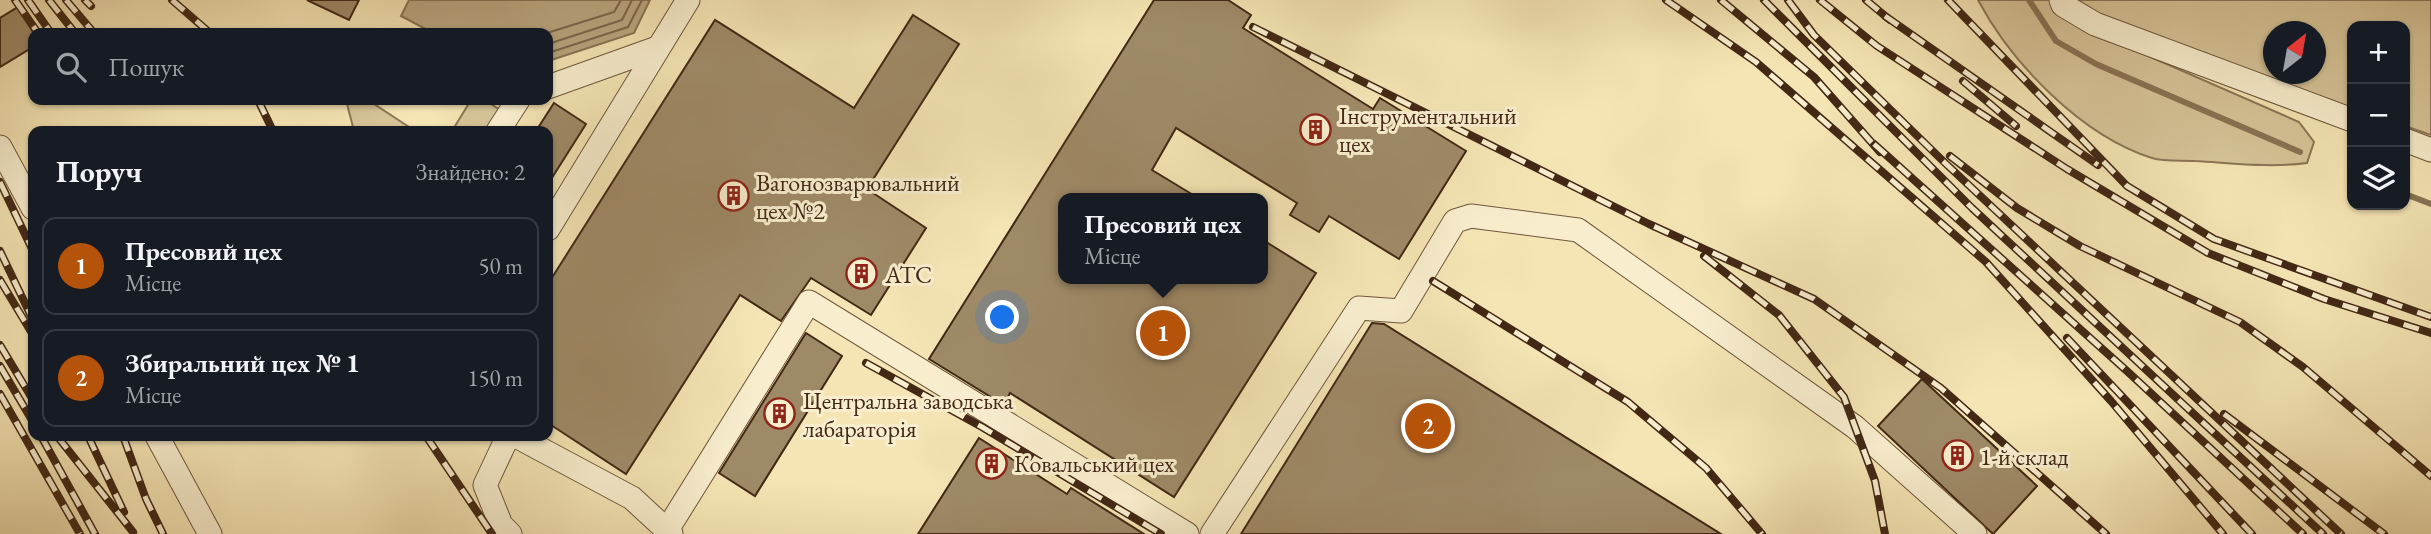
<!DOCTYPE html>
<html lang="uk">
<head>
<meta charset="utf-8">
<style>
	body { margin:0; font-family:"EB Garamond",serif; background:#242831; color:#f1f3f6 }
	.controls { position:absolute; right:21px; top:21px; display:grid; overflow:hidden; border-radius:14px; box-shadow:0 2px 5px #0004 }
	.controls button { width:63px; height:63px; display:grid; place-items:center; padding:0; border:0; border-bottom:2px solid #363941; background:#171b24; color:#f1f3f6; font:35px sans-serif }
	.compass { position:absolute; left:2263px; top:21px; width:63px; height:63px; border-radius:50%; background:#171b24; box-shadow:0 2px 5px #0004; rotate:31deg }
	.you { position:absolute; left:1003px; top:318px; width:24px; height:24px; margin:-18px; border:5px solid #fff; border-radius:50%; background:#1a73e8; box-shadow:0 0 0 10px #1a73e833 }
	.badge { display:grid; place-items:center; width:46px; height:46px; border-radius:50%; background:#b45309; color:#fff; font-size:23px; font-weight:700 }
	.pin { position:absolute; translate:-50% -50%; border:4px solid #fff; box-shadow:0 2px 7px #0006 }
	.popup { position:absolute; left:1058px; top:193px; width:210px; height:91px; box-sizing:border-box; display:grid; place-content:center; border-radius:14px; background:#171b24; filter:drop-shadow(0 2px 5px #0005); font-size:23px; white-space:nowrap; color:#9ea1a6 }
	.popup b { font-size:26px; color:#f1f3f6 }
	.popup::after { content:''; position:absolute; left:50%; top:100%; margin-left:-14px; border:14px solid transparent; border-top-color:#171b24 }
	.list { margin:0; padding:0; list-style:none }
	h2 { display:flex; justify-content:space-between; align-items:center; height:91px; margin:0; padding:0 28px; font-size:30px }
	h2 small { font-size:23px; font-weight:400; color:#9ea1a6 }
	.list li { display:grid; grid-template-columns:46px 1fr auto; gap:21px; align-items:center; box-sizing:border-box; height:98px; margin:0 14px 14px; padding:0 14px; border:2px solid #363941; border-radius:14px }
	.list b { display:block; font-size:26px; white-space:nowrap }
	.list p { margin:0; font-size:23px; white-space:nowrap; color:#9ea1a6 }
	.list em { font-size:23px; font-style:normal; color:#9ea1a6 }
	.icon { flex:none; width:38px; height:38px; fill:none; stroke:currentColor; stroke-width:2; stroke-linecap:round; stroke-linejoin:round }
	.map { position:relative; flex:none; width:2431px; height:534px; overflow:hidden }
	.search { position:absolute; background:#171b24; box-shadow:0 2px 5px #0004; left:28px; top:28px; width:525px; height:77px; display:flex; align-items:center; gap:18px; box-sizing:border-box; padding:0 24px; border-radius:14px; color:#9ea1a6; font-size:26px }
	.panel { position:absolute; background:#171b24; box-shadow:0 2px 5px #0004; left:28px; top:126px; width:525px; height:315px; border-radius:14px }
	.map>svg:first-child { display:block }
</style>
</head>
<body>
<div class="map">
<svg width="2431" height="534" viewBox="0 0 2431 534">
	<rect width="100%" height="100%" fill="#f5e5b4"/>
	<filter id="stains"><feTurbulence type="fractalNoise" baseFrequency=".00286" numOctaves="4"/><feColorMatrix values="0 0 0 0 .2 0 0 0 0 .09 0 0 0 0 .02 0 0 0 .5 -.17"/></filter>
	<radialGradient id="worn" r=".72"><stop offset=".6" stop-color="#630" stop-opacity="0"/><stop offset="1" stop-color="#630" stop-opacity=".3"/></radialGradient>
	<g fill="#d7c599" stroke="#8c7657" stroke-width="2" fill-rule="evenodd">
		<path d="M 1978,0 L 2052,0 L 2068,21 L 2299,122 L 2314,142 L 2307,163 C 2270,168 2232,163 2195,161 C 2182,160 2165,162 2152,158 C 2082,136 2012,64 1978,0 Z"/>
		<path d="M 2073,0 L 2431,0 L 2431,135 L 2405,126 L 2405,26 L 2352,26 L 2352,110 L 2117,27 ZM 2274,32 L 2316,32 L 2316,74 L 2274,74 Z"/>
		<path d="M 346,100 L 368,100 L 415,131 L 354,131 Z"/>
		<path d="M 471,100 L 485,100 L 503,112 L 491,131 L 452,131 Z"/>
	</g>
	<path fill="#b8a57e" stroke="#897354" stroke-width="2" d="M 409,0 L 650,0 L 634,33 L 548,61 L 548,33 L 433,33 L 401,16 Z"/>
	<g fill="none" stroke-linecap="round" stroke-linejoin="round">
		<g stroke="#7d664a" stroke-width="2">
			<path d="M 547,33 L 614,12 L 621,0"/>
			<path d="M 548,44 L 622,20 L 632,0"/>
			<path d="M 548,53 L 628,27 L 642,0"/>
		</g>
		<g stroke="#897354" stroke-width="6">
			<path d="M 2029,0 L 2056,41 L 2096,64 L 2300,152"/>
			<path d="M 2405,194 L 2431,204"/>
		</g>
	</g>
	<g fill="#9f8a68" stroke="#422815" stroke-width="2">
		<path d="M 307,0 L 359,0 L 349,20 Z"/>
		<path d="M 1154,0 L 1228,0 L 1251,15 L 1243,28 L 1373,109 L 1380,98 L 1466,151 L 1399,259 L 1329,216 L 1319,232 L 1290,215 L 1297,203 L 1176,128 L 1152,170 L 1198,198 L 1063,198 L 1063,279 L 1263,279 L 1263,240 L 1316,273 L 1174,497 L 1010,393 L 1004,405 L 929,359 Z"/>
		<path d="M 18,7 L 33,32 L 33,47 L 0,67 L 0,18 Z"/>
		<path d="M 913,15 L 959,44 L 867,189 L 926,228 L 871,315 L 811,278 L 781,321 L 740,295 L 626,474 L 548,423 L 548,284 L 715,20 L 854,108 Z"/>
		<path d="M 554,103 L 586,124 L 548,184 L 548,131 L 536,131 Z"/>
		<path d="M 1372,323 L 1384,324 L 1721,534 L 1241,534 Z"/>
		<path d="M 806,333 L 842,356 L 755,496 L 719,473 Z"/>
		<path d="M 1922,379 L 2037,486 L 1993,534 L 1878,426 Z"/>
		<path d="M 979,438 L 1067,494 L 1071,488 L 1144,534 L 918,534 Z"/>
	</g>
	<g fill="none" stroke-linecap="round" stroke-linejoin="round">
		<defs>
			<g id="minor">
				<path d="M 2061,0 L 2063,5 L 2095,24 L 2352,120"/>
				<path d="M 548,87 L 657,48"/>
				<path d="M 498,131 L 518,100"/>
				<path d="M 2405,140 L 2431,150"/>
				<path d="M 0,147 L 33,208"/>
				<path d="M 548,229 L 688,0"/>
				<path d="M 157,436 L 210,534"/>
				<path d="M 508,436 L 485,485 L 501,525 L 510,534"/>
				<path d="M 516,436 L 632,498 L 671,534"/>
				<path d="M 667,530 L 809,302 L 1187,534"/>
				<path d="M 1212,534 L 1359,308 L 1401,311 L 1455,221 L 1471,216 L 1578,230 L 1855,427 L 1975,534"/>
			</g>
		</defs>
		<use href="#minor" stroke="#6f573d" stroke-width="25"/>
		<use href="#minor" stroke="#f8eece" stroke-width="23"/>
		<defs>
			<g id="rail">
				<path d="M 15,0 L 38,33"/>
				<path d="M 28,0 L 51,33"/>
				<path d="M 49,0 L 75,33"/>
				<path d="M 66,0 L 94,33"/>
				<path d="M 85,0 L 91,6"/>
				<path d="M 172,0 L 210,33"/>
				<path d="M 1666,0 L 1756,62 L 1986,262 L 2111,401 L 2223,534"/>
				<path d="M 1721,0 L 1814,77 L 1880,152"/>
				<path d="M 1764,0 L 1972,208 L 2323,534"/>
				<path d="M 1788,0 L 1814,35 L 1943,161 L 2341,534"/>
				<path d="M 1820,0 L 1877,46 L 2067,169 L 2208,253 L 2324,299 L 2431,333"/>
				<path d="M 1866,0 L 1890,20"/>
				<path d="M 1948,0 L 2127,186 L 2214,239 L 2431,317"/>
				<path d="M 1885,16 L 2098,165"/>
				<path d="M 1253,27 L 1649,224 L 1814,299 L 1941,388 L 2106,534"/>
				<path d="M 1963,81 L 2016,126"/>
				<path d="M 258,100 L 273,131"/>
				<path d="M 1874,144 L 2128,372 L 2303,534"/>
				<path d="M 1950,156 L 2017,208 L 2080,246 L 2240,322 L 2303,367 L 2431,476"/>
				<path d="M 0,182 L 33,251"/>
				<path d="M 0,251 L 33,320"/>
				<path d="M 1704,256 L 1779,315 L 1844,397 L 1875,481 L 1885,534"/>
				<path d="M 0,280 L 33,335"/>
				<path d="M 1433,281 L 1628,402 L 1706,468 L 1762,534"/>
				<path d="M 2067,338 L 2252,534"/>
				<path d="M 0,345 L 33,400"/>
				<path d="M 866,363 L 982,427 L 1161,534"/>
				<path d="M 0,366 L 33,422"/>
				<path d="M 0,394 L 80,534"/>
				<path d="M 2224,414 L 2384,534"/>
				<path d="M 41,436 L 95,534"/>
				<path d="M 57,436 L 133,532"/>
				<path d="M 88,436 L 124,512"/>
				<path d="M 123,436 L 146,499 L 163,534"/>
				<path d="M 426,436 L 492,534"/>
			</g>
		</defs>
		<use href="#rail" stroke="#422815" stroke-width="8"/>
		<use href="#rail" stroke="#f8eece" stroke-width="5" stroke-dasharray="16" stroke-linecap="butt"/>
	</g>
	<defs>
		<symbol id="building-ring" viewBox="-11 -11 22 22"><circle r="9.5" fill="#f8eece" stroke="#8f2418" stroke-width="1.5"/><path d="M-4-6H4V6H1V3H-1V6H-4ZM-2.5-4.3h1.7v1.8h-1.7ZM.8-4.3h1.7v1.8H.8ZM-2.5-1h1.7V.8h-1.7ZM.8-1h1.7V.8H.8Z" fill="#8f2418"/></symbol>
	</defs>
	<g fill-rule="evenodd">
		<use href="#building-ring" x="1298" y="112" width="35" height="35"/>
		<use href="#building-ring" x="716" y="178" width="35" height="35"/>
		<use href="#building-ring" x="844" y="256" width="35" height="35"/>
		<use href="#building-ring" x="762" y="396" width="35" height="35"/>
		<use href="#building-ring" x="1940" y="438" width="35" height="35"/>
		<use href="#building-ring" x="974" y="446" width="35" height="35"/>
	</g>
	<g text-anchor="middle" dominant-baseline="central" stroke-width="6" stroke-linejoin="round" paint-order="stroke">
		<g font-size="24" fill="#422815" stroke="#f8eece" text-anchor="start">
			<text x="1339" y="115">Інструментальний<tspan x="1339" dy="28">цех</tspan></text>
			<text x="756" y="182">Вагонозварювальний<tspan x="756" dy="28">цех №2</tspan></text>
			<text x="885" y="274">АТС</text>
			<text x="803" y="400">Центральна заводська<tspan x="803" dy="28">лабараторія</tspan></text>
			<text x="1980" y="456">1-й склад</text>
			<text x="1014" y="463">Ковальський цех</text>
		</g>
	</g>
	<rect width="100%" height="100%" filter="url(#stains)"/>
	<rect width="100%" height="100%" fill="url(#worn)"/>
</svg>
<div class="controls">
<button>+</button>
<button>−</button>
<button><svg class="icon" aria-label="layers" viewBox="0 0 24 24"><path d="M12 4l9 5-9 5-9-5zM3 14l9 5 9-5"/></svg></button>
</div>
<svg class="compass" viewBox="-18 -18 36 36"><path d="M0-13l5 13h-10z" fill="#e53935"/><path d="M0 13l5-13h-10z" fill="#9ea1a6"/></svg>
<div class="you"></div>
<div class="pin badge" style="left:1163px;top:333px">1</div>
<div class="popup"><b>Пресовий цех</b>Місце</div>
<div class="pin badge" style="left:1428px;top:426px">2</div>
<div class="search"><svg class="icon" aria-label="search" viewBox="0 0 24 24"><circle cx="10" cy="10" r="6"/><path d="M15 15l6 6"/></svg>Пошук</div>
<section class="panel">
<h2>Поруч<small>Знайдено: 2</small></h2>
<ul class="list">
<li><span class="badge">1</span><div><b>Пресовий цех</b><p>Місце</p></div><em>50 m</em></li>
<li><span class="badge">2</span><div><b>Збиральний цех № 1</b><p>Місце</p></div><em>150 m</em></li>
</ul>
</section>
</div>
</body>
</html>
